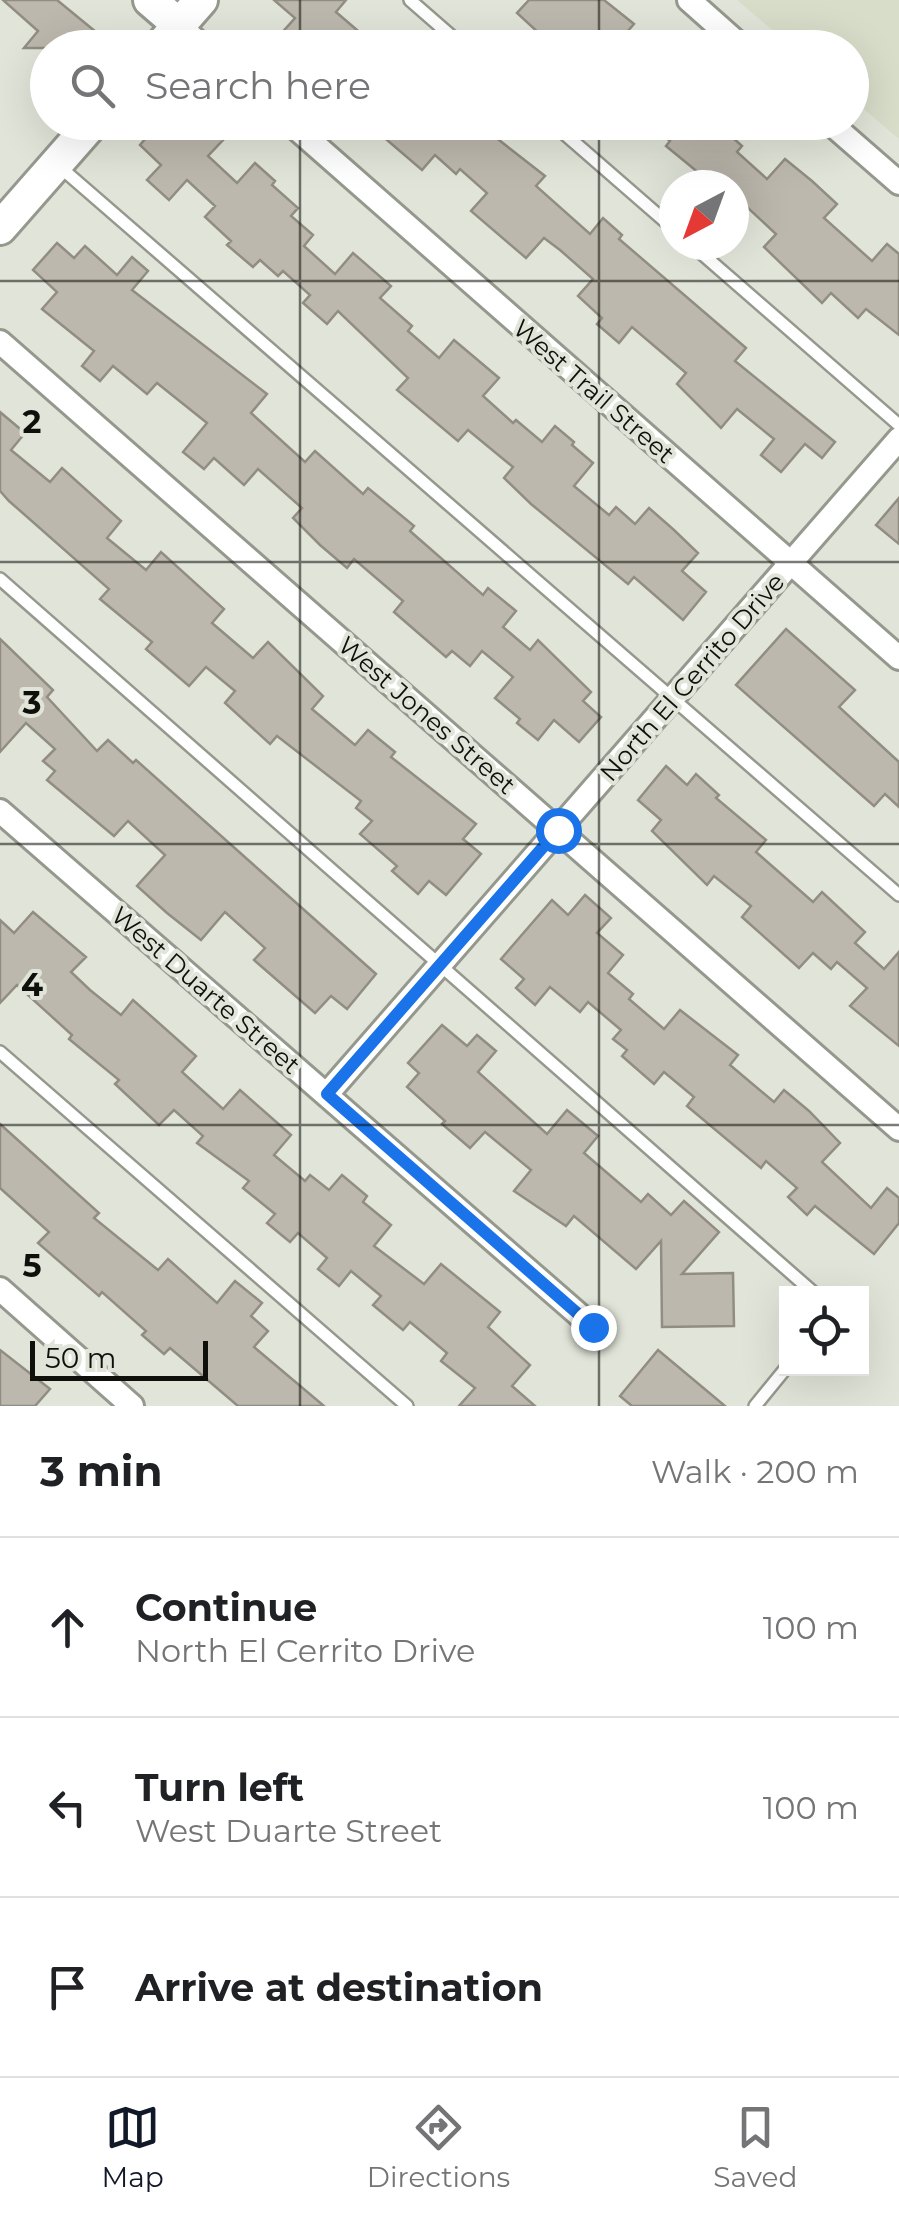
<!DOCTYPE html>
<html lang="en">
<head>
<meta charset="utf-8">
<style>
	body { margin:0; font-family:Montserrat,sans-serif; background:#f2f2f2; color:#202124 }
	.controls { position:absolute; right:30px; bottom:30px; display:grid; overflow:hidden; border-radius:0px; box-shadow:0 10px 40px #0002 }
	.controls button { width:90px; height:90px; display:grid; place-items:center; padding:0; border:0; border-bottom:2px solid #e0e0e0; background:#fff; color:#202124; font:50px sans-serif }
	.compass { position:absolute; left:659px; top:170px; width:90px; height:90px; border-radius:50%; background:#fff; box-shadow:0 10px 40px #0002; rotate:221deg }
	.scale { position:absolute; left:30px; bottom:25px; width:178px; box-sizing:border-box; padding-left:10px; border:5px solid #0f100c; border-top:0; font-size:28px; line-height:35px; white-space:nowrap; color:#0f100c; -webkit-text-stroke:8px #e1e5d9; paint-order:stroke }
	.stop { position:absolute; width:30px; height:30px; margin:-22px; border:8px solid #1a73e8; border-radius:50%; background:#fff }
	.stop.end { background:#1a73e8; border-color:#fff; box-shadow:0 2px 10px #0008 }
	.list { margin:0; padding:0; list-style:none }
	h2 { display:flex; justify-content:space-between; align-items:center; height:130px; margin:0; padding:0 40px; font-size:42px }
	h2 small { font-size:32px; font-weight:400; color:#757577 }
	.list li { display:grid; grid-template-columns:65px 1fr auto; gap:30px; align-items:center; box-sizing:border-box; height:180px; padding:0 40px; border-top:2px solid #e0e0e0 }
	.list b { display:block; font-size:38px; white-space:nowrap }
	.list p { margin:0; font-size:32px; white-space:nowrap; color:#757577 }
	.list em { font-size:32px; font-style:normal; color:#757577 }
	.icon { flex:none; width:55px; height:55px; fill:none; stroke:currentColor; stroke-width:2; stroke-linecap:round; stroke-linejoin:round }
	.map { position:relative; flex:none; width:899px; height:1406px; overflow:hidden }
	.search { position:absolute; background:#fff; box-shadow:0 10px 40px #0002; left:30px; right:30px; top:30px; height:110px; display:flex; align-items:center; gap:25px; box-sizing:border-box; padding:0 35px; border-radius:55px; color:#757577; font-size:38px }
	.sheet { height:670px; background:#fff }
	nav { display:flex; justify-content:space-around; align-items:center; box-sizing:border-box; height:140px; border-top:2px solid #e0e0e0; background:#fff; font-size:28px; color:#757577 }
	nav a { display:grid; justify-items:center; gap:5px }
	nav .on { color:#111827 }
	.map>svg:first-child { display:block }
</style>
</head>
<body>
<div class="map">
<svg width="899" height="1406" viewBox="0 0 899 1406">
	<rect width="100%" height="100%" fill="#e1e5d9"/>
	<path fill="#d7ddc9" d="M 737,0 L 899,0 L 899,139 L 852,99 L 852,48 L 792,47 Z"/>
	<g fill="#bdb8ad" stroke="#928d82" stroke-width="2.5">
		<path d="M 3,0 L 57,0 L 96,32 L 84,48 L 24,48 L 38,31 Z"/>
		<path d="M 274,0 L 346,0 L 336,12 L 378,48 L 292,48 L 279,36 L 295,18 Z"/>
		<path d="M 529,0 L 604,0 L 634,24 L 613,48 L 555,48 L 517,13 Z"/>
		<path d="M 160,122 L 170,122 L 184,135 L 195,122 L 203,122 L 223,140 L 208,156 L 237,183 L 255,163 L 275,181 L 272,185 L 298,208 L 291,216 L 313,235 L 304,246 L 335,274 L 353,253 L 391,286 L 380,298 L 412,326 L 408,331 L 439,358 L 454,340 L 499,378 L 483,396 L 513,423 L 516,420 L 542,442 L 555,426 L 574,442 L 572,445 L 593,463 L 574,486 L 609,515 L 616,507 L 635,524 L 649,508 L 674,530 L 698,553 L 682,571 L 706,592 L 683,620 L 634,577 L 628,584 L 531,504 L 504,478 L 513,467 L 468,430 L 458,441 L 397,390 L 408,378 L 338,311 L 327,324 L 303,303 L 310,295 L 283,271 L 278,276 L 260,260 L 253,267 L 227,245 L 231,241 L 205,217 L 215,206 L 187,180 L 169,200 L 147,180 L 161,165 L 140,145 Z"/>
		<path d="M 366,122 L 476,122 L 545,176 L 536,186 L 590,234 L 603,218 L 622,235 L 619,239 L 746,348 L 735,361 L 835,442 L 822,458 L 805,444 L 781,472 L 761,455 L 774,439 L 737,409 L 721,428 L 677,384 L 686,373 L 632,327 L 619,343 L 597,324 L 602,318 L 578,296 L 593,279 L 560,250 L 544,238 L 526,258 L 471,211 L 487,193 L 460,169 L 456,174 L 435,155 L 422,170 Z"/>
		<path d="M 648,122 L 715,122 L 742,146 L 737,152 L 767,179 L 785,159 L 812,181 L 837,204 L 824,218 L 872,261 L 887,244 L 899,254 L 899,335 L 866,309 L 858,318 L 831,293 L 822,303 L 764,247 L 776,234 L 734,195 L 734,185 L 723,185 L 715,178 L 711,183 L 666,146 L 670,141 Z"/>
		<path d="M 57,243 L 74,258 L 85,246 L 117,275 L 132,257 L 148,271 L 132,290 L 267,394 L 251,413 L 305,462 L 315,451 L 363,494 L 368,488 L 414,526 L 410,531 L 483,595 L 488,588 L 516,611 L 503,627 L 530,650 L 538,640 L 591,692 L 583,701 L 601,717 L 579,742 L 554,720 L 538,740 L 517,723 L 520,719 L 495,698 L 513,677 L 482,651 L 470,666 L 452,651 L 446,657 L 394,612 L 403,601 L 354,559 L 347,568 L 320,545 L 293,518 L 302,508 L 258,469 L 244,485 L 214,458 L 204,469 L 183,452 L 207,423 L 157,383 L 147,394 L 113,366 L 100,381 L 82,366 L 94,351 L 42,309 L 57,292 L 33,270 Z"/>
		<path d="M 0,412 L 25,433 L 11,450 L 50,482 L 62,468 L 121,521 L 107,538 L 146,570 L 161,552 L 224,609 L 212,623 L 253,658 L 268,642 L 323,696 L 312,709 L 355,745 L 368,730 L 395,752 L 391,757 L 476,824 L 463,839 L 481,854 L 446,895 L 429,881 L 418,894 L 392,871 L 397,866 L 360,834 L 372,821 L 356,808 L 361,801 L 277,736 L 270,744 L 225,703 L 235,691 L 206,667 L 189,686 L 146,649 L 152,642 L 100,599 L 109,589 L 9,501 L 0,491 Z"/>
		<path d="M 899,498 L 899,544 L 876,525 Z"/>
		<path d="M 786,629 L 855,690 L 839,707 L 899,762 L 899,807 L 885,794 L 874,806 L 736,685 Z"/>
		<path d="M 0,639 L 53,690 L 47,697 L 97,751 L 108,740 L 133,763 L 136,760 L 376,974 L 347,1009 L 331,996 L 315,1013 L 254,960 L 265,948 L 225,912 L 201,940 L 167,913 L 137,886 L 165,855 L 128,821 L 114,836 L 47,780 L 55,771 L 43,761 L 55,749 L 26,723 L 0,752 Z"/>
		<path d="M 666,766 L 687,785 L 696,774 L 719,795 L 716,798 L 766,840 L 756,852 L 813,902 L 822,892 L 865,932 L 855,943 L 884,969 L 899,952 L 899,1046 L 850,1006 L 867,988 L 837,962 L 831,969 L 813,953 L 799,968 L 742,917 L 751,906 L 714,876 L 707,885 L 652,831 L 661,820 L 638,800 Z"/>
		<path d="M 585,895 L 611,918 L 597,933 L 623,955 L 608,973 L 633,994 L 629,999 L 664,1029 L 680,1010 L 738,1055 L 730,1065 L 774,1102 L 784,1090 L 809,1111 L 840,1143 L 822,1162 L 871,1208 L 887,1188 L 899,1198 L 899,1223 L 874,1254 L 815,1206 L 807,1215 L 788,1197 L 797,1188 L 766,1161 L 761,1168 L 687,1106 L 694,1097 L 664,1072 L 654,1084 L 622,1056 L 627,1050 L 613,1039 L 621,1030 L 588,1002 L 580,1012 L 550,987 L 535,1005 L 516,988 L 524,979 L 501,959 L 552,900 L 568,915 Z"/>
		<path d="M 33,912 L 86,957 L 71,972 L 90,990 L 121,1015 L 133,1000 L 196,1056 L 182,1072 L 223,1109 L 240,1090 L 291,1135 L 274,1155 L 305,1181 L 310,1175 L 329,1190 L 342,1175 L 367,1196 L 363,1202 L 391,1225 L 374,1246 L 424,1284 L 441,1264 L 500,1312 L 488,1327 L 530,1365 L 512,1386 L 535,1406 L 459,1406 L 475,1388 L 441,1361 L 447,1353 L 410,1322 L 403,1330 L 373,1305 L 381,1296 L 351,1271 L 339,1286 L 318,1269 L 327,1258 L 298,1233 L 290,1242 L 267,1223 L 275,1214 L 243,1188 L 249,1181 L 197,1143 L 203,1136 L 174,1110 L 159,1125 L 115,1084 L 119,1080 L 69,1039 L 72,1035 L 17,985 L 0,1003 L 0,920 L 14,933 Z"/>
		<path d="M 442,1025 L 467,1046 L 477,1035 L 496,1051 L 478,1072 L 547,1134 L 567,1110 L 598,1136 L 584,1153 L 641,1202 L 648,1194 L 671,1215 L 684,1201 L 719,1232 L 682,1274 L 733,1273 L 734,1326 L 662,1327 L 661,1241 L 636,1269 L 574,1216 L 566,1226 L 514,1191 L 531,1170 L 485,1132 L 470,1148 L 442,1124 L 445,1121 L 407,1087 L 419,1073 L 408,1063 Z"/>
		<path d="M 0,1124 L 99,1213 L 94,1218 L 158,1270 L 168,1259 L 217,1303 L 235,1281 L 262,1303 L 251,1316 L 268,1331 L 254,1347 L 324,1406 L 238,1406 L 170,1348 L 164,1354 L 142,1335 L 146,1331 L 102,1292 L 99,1296 L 38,1243 L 49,1232 L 0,1188 Z"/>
		<path d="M 0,1350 L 50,1389 L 35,1406 L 0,1406 Z"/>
		<path d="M 658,1350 L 725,1406 L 632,1406 L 620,1396 Z"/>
	</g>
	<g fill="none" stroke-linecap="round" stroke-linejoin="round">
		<defs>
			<g id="lane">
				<path d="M 410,0 L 465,48"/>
				<path d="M 551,122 L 674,229"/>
				<path d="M 60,167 L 899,895"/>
				<path d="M 692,245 L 899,425"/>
				<path d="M 0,579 L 815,1294"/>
				<path d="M 0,1052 L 407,1406"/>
				<path d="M 755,1406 L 786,1368"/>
			</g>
			<g id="street">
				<path d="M 689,0 L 743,48"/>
				<path d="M 179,25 L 204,48"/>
				<path d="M 289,122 L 899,658"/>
				<path d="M 829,122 L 899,183"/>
				<path d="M 0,342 L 899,1129"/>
				<path d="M 0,811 L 593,1327"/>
				<path d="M 327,1094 L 899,439"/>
				<path d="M 0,1289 L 132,1406"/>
			</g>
			<g id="secondary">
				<path d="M 150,0 L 179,25"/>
				<path d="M 159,48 L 201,0"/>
				<path d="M 0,228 L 93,122"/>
			</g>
		</defs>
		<use href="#lane" stroke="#95988d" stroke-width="16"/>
		<use href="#street" stroke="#95988d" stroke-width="28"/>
		<use href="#secondary" stroke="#95988d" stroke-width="38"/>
		<use href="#lane" stroke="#fff" stroke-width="11"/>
		<use href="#street" stroke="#fff" stroke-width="22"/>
		<use href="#secondary" stroke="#fff" stroke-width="32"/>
	</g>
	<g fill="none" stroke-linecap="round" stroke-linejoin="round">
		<path stroke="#1a73e8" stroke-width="12" d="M 558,830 L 327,1094 L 593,1327"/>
	</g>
	<path fill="none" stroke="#0f100c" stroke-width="2.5" stroke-opacity="0.55" d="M 300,0 L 300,48M 599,0 L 599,48M 300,122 L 300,1406M 599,122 L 599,1406M 0,281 L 899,281M 0,562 L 899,562M 0,844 L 899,844M 0,1125 L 899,1125"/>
	<g text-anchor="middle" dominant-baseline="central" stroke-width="8" stroke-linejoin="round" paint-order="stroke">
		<g font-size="25" fill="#0f100c" stroke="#e1e5d9">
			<text transform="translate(594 391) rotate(41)">West Trail Street</text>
			<text transform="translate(692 677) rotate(-49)">North El Cerrito Drive</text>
			<text transform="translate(427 715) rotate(41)">West Jones Street</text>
			<text transform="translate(206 990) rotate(41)">West Duarte Street</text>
		</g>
	</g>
	<g font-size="32" text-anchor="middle" font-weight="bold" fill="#0f100c" stroke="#e1e5d9" stroke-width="8" stroke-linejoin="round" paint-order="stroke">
		<text x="32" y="433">2</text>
		<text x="32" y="714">3</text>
		<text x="32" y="996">4</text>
		<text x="32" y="1277">5</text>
	</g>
</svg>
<div class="controls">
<button><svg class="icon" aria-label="locate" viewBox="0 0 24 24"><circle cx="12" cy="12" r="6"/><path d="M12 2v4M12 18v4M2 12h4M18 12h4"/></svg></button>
</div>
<svg class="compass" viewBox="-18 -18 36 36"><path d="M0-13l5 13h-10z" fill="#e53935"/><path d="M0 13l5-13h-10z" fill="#757577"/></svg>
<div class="scale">50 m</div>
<div class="stop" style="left:558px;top:830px"></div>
<div class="stop end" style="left:593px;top:1327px"></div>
<div class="search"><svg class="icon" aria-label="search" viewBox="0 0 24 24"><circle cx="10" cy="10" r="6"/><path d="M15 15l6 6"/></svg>Search here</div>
</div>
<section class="sheet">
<h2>3 min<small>Walk · 200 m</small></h2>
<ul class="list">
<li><svg class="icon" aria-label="ahead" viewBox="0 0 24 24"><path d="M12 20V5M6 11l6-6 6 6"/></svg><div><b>Continue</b><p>North El Cerrito Drive</p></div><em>100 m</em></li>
<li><svg class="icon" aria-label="left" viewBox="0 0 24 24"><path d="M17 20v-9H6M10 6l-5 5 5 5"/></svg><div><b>Turn left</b><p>West Duarte Street</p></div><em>100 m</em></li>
<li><svg class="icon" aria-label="arrive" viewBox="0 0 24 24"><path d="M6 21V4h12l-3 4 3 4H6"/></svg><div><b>Arrive at destination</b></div></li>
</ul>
</section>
<nav>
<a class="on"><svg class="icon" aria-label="map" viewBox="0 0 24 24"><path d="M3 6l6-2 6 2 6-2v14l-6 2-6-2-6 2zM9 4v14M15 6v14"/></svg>Map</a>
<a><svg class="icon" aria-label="directions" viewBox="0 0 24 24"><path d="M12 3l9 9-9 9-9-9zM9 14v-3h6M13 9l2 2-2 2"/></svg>Directions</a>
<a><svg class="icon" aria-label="saved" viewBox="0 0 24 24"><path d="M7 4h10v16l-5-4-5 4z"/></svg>Saved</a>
</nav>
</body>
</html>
